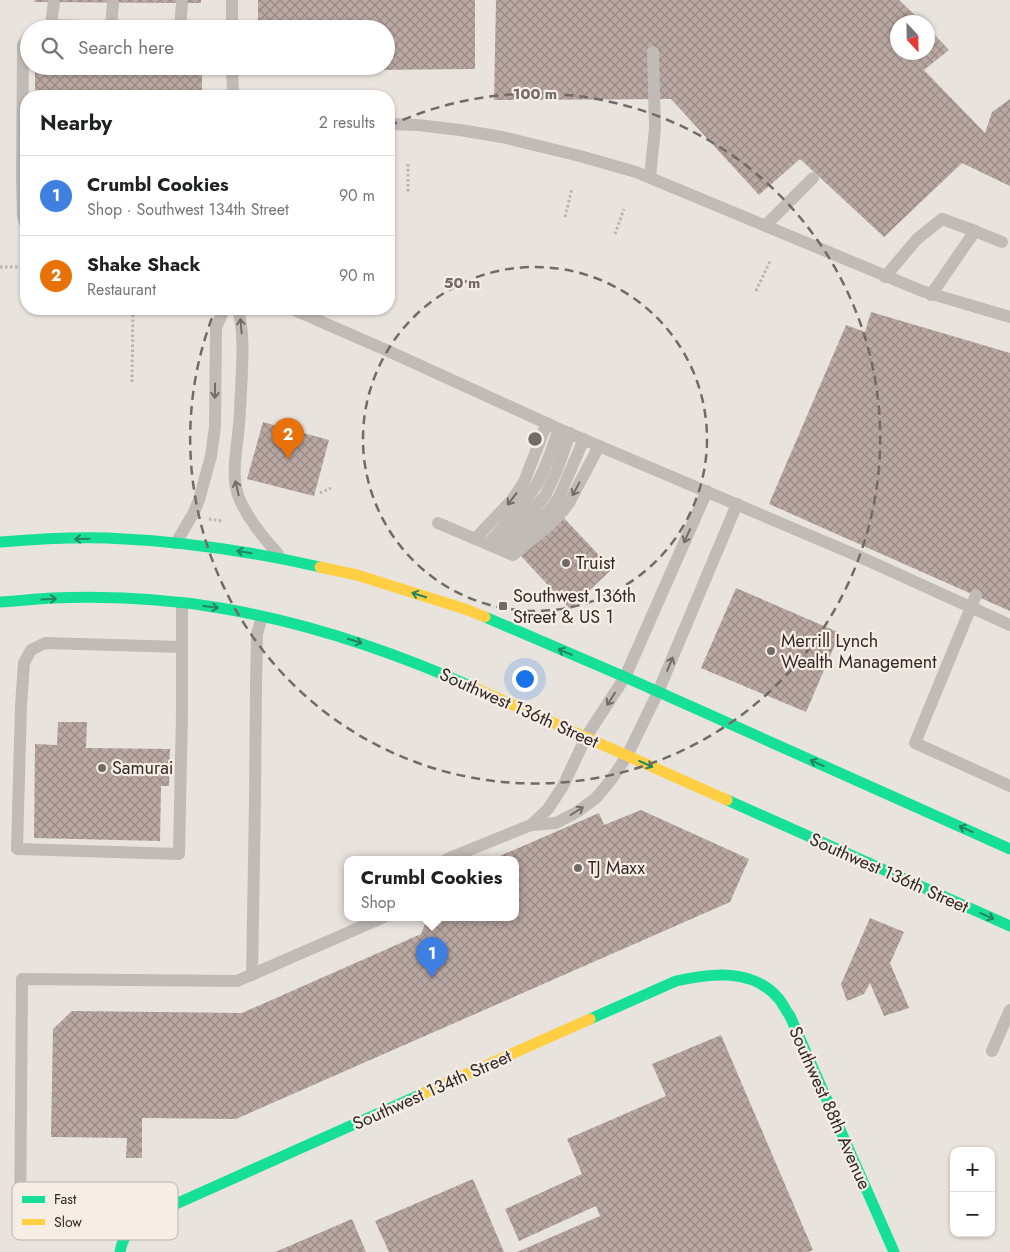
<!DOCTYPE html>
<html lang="en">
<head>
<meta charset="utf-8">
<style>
	body { margin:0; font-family:Jost,sans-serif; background:#f2f2f2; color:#202124 }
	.controls { position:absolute; right:15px; bottom:15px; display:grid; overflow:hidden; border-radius:10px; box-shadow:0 1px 4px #0004 }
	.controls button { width:45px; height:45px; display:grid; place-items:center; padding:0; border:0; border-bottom:1px solid #e0e0e0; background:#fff; color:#202124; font:25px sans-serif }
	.compass { position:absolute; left:890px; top:15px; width:45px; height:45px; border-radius:50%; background:#fff; box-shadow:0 1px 4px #0004; rotate:158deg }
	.you { position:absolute; left:524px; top:678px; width:18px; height:18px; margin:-12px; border:4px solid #fff; border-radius:50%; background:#1a73e8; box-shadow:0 0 0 8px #1a73e833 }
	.badge { display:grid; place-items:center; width:32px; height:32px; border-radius:50%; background:#ea580c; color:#fff; font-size:16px; font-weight:700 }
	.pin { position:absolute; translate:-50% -41px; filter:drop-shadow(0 1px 2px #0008) }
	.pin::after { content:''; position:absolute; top:26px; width:18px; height:15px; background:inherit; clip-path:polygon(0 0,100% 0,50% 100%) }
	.popup { position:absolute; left:344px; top:856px; width:175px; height:65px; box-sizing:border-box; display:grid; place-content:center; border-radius:10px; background:#fff; filter:drop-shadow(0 1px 4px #0005); font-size:16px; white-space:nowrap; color:#757577 }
	.popup b { font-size:19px; color:#202124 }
	.popup::after { content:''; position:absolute; left:50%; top:100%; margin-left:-10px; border:10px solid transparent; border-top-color:#fff }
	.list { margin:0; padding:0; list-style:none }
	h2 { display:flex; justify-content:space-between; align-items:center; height:65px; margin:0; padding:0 20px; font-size:21px }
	h2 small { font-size:16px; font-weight:400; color:#757577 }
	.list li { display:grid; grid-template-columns:32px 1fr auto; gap:15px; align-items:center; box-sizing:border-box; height:80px; padding:0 20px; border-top:1px solid #e0e0e0 }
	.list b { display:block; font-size:19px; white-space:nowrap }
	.list p { margin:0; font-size:16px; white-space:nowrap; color:#757577 }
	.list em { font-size:16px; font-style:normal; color:#757577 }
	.icon { flex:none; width:28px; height:28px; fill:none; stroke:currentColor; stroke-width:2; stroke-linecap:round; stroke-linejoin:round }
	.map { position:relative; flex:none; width:1010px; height:1252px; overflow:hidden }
	.search { position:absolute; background:#fff; box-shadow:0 1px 4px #0004; left:20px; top:20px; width:375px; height:55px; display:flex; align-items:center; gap:12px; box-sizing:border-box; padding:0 18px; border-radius:28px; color:#757577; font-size:19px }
	.panel { position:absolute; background:#fff; box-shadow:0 1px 4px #0004; left:20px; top:90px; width:375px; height:225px; border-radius:20px }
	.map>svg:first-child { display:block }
</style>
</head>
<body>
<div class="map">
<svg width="1010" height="1252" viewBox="0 0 1010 1252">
	<defs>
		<pattern id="building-cross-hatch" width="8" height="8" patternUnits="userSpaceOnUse" patternTransform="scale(1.25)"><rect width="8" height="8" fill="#baa8a2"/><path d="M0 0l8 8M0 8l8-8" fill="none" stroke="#988984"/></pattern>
	</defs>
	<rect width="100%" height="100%" fill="#e9e3de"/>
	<g fill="url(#building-cross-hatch)">
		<path d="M 35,0 L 201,0 L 201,3 L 182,3 L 34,2 Z"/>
		<path d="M 258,0 L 475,0 L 475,69 L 258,71 L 258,66 L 386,66 L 386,29 L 258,29 Z"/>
		<path d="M 496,0 L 899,0 L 922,22 L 898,22 L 898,52 L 928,52 L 928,28 L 949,50 L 924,70 L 985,133 L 992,112 L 1010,99 L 1010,186 L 962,163 L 884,237 L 800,159 L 759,195 L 671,99 L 494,100 Z"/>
		<path d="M 35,66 L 145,66 L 202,68 L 202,96 L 35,96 Z"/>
		<path d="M 871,312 L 1010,353 L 1010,611 L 769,504 L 846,325 L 865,332 Z"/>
		<path d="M 263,422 L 329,440 L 314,496 L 247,479 Z"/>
		<path d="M 563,517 L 612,569 L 570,609 L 521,556 Z"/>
		<path d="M 736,588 L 840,633 L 806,712 L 701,668 Z"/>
		<path d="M 58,722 L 87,722 L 86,748 L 170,749 L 169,786 L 161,786 L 160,841 L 34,838 L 35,744 L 57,745 Z"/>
		<path d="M 641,810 L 749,859 L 730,902 L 236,1119 L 142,1118 L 142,1158 L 126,1158 L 127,1138 L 51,1137 L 53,1029 L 72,1011 L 242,1013 L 421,934 L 428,917 L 516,917 L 516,859 L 493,859 L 599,813 L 604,825 Z"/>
		<path d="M 870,918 L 904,932 L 890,963 L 909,1008 L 884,1016 L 870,983 L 864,994 L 847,1001 L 841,984 Z"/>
		<path d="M 721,1035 L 813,1250 L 808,1252 L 517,1252 L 600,1216 L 596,1206 L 519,1241 L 505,1209 L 582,1174 L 567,1139 L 666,1096 L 652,1064 Z"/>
		<path d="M 473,1179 L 504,1252 L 389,1252 L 375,1221 Z"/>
		<path d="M 352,1219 L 366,1252 L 275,1252 Z"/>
	</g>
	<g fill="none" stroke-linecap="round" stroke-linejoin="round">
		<g stroke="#bab4b0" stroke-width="3" stroke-dasharray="2.5 2.5" stroke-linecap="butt">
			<path d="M 408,164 L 408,192"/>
			<path d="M 565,217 L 572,188"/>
			<path d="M 615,234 L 624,209"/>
			<path d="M 0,267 L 22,267"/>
			<path d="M 756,291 L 770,261"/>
			<path d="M 132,382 L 133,309"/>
			<path d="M 320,493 L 331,488"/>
			<path d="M 209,519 L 222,521"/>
		</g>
		<g stroke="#c1bbb7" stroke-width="12">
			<path d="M 232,0 L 232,29"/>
			<path d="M 51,25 L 54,2"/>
			<path d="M 111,27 L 113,3"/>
			<path d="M 36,29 L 51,25 L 177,29"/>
			<path d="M 180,29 L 182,3"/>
			<path d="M 232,66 L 233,96"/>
			<path d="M 389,124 L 418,125 L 460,130 L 502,137 L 580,156 L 636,172 L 922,291 L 1010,317"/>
			<path d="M 650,177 L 655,128 L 653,52"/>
			<path d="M 766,225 L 813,178"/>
			<path d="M 26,226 L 23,216 L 22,179 L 23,45 L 29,37"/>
			<path d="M 885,277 L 917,239 L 942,219 L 975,231 L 1002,242"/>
			<path d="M 931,295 L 975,231"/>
			<path d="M 238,309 C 245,335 242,365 241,392 C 240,406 240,420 238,434 C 236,455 231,477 239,498 C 248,519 263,537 278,554"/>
			<path d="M 292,309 L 386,350 L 559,429 L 858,556 L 1010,625"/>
			<path d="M 438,523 L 513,555 C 532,539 554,524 569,503 L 599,446"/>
			<path d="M 475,539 L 512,500 L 524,482 L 547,423"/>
			<path d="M 176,543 L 193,514 L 199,500 L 211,456 L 215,427 L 216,328 L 224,309"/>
			<path d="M 488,544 C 504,526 522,507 535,487 C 546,469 552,448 559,429"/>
			<path d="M 502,544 L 545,496 L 557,470 L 570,433"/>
			<path d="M 510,546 L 544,515 L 553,506 L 559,497 L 584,439"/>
			<path d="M 976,595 L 915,743 L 1010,786"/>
			<path d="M 182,603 L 182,711 L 179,854 L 17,849 L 21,705 L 24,663 L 31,650 L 45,643 L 182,647"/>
			<path d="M 531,825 L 548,809 L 563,786 L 586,737 L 625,677 L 707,491"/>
			<path d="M 447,859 L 531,825 L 556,823 L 577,812 L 596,798 L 611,780 L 627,756 L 658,692 L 737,504"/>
			<path d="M 252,975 L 255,800 L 256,685 L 257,634 L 262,617"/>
			<path d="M 992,1051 L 1010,1010"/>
			<path d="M 20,1196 L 104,1204 L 125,1236"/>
			<path d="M 20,1227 L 22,979 L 237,981 L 384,917"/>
		</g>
		<g stroke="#16e098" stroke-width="11">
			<path d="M 0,542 C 36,539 72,537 107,538 C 179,541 250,551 320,567"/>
			<path d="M 0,602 C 18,601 35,599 53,598 C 106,596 168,599 220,608 C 310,623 394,652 477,689"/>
			<path d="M 485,617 L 625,677 L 1010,849"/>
			<path d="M 727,800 L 1010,926"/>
			<path d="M 590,1019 L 676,981 C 712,973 753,968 779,999 C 783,1004 786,1011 790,1016 L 894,1252"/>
			<path d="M 120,1252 C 123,1233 134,1226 149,1216 L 424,1093"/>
		</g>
		<g stroke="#ffcf43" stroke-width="11">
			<path d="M 320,567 L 357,575 L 465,609 L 485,617"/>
			<path d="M 477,689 L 727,800"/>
			<path d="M 424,1093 L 590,1019"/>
		</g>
	</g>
	<defs><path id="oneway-shaft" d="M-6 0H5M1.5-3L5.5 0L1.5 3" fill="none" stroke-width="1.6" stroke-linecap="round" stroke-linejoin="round" transform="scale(1.25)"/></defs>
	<g stroke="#726b68">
		<use href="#oneway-shaft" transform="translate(241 326) rotate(-95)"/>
		<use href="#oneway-shaft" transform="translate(215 391) rotate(91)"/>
		<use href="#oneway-shaft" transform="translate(237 488) rotate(-103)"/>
		<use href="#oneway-shaft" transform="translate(576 489) rotate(118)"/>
		<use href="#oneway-shaft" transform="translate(512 499) rotate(128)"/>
		<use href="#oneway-shaft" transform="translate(687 536) rotate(114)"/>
		<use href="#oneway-shaft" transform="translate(670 664) rotate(-67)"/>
		<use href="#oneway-shaft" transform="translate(611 699) rotate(123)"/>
		<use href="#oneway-shaft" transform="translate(577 811) rotate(-32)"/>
	</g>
	<g stroke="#248460">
		<use href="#oneway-shaft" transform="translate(82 539) rotate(179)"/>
		<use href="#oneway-shaft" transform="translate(244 552) rotate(-170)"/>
		<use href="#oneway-shaft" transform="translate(419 595) rotate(-163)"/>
		<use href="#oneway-shaft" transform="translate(49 599) rotate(-3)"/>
		<use href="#oneway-shaft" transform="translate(211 607) rotate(7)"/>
		<use href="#oneway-shaft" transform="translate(355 641) rotate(17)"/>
		<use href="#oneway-shaft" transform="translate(565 652) rotate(-157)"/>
		<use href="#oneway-shaft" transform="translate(817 763) rotate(-156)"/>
		<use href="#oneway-shaft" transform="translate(646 764) rotate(24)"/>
		<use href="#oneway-shaft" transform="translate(966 829) rotate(-156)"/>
		<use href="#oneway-shaft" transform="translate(987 916) rotate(24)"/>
	</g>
	<g fill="none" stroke="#716a67" stroke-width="2.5" stroke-dasharray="9 6">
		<circle cx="535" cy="439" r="172"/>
		<path d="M389 126A345 345 0 1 1 215 310"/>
	</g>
	<g fill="#716a67" stroke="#f6ede5" stroke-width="2">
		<circle cx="566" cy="563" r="5"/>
		<rect x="498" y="601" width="10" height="10" rx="2.5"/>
		<circle cx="771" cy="651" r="5"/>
		<circle cx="102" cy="768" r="5"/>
		<circle cx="578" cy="868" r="5"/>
	</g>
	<g text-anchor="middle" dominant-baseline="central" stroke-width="4.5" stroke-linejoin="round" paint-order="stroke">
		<g font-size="18" fill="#312927" stroke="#f6ede5" text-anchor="start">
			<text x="576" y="563">Truist</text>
			<text x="513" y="596">Southwest 136th<tspan x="513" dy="21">Street &amp; US 1</tspan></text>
			<text x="781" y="641">Merrill Lynch<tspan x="781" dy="21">Wealth Management</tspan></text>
			<text x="112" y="768">Samurai</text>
			<text x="588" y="868">TJ Maxx</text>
		</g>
		<g font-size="18" fill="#312927" stroke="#f6ede5">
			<text transform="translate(519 708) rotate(24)">Southwest 136th Street</text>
			<text transform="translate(889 873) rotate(24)">Southwest 136th Street</text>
			<text transform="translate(432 1090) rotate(-24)">Southwest 134th Street</text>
			<text transform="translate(830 1108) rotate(66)">Southwest 88th Avenue</text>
		</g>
	</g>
	<rect x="12" y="1182" width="166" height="58" rx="8" fill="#f6ede5" stroke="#bbb2ac" stroke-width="1"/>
	<rect x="22" y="1196" width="23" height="7" fill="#16e098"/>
	<rect x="22" y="1219" width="23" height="6" fill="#ffcf43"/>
	<g font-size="14" fill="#312927">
		<text x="54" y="1204">Fast</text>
		<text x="54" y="1227">Slow</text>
	</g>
	<circle cx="535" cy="439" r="8" fill="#716a67" stroke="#f6ede5" stroke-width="2.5"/>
	<g font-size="15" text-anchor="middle" font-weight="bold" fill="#716a67" stroke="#f6ede5" stroke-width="4.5" stroke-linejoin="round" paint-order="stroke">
		<text x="535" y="99">100 m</text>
		<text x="462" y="288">50 m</text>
	</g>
</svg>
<div class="controls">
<button>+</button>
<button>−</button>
</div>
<svg class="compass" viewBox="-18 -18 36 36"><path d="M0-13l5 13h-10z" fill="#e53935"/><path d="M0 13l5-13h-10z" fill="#757577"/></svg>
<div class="you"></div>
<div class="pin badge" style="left:432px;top:978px;background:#3f7fe0">1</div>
<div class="popup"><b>Crumbl Cookies</b>Shop</div>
<div class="pin badge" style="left:288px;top:459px;background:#e8710a">2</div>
<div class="search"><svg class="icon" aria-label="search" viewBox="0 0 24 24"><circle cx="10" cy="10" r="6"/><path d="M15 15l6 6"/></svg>Search here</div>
<section class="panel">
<h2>Nearby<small>2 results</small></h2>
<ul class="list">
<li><span class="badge" style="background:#3f7fe0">1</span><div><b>Crumbl Cookies</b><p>Shop · Southwest 134th Street</p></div><em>90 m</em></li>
<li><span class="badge" style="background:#e8710a">2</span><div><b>Shake Shack</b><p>Restaurant</p></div><em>90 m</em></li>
</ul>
</section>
</div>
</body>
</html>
